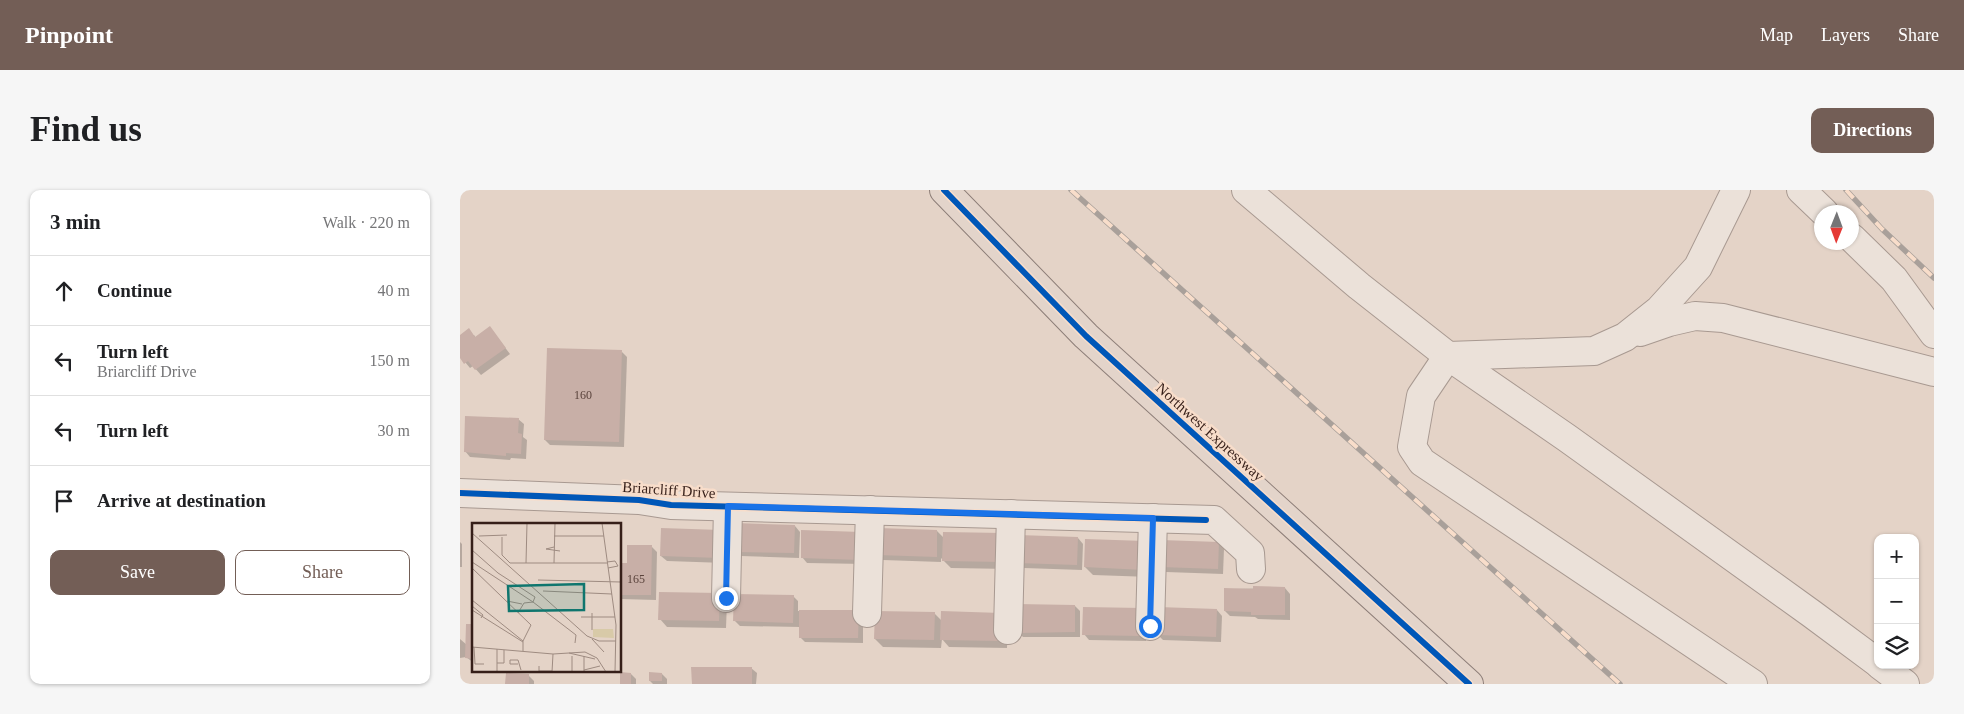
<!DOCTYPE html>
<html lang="en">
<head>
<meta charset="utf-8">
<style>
	body { margin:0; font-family:Georgia,serif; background:#f6f6f6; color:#202124 }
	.controls { position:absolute; right:15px; bottom:15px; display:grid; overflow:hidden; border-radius:10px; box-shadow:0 1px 4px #0004 }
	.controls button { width:45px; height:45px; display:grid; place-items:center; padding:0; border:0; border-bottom:1px solid #e0e0e0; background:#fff; color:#202124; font:25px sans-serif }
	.compass { position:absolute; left:1354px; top:15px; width:45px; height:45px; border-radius:50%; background:#fff; box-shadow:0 1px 4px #0004; rotate:181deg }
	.stop { position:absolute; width:15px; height:15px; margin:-11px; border:4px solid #1a73e8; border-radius:50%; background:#fff }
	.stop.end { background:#1a73e8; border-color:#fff; box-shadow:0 1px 5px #0008 }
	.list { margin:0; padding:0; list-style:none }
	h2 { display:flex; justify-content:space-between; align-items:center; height:65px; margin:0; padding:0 20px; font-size:21px }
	h2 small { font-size:16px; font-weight:400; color:#757577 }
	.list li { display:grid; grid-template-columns:32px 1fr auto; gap:15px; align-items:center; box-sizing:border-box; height:70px; padding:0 20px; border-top:1px solid #e0e0e0 }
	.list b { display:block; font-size:19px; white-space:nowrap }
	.list p { margin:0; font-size:16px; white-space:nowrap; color:#757577 }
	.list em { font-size:16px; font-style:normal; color:#757577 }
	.actions { display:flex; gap:10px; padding:15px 20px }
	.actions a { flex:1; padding:11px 0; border:1px solid #735e56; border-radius:10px; text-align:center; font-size:18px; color:#735e56 }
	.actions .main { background:#735e56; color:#fff }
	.icon { flex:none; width:28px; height:28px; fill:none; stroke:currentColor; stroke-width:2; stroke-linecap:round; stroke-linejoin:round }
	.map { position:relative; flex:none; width:1474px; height:494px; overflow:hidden; border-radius:10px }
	header { display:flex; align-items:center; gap:30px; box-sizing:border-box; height:70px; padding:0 25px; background:#735e56; color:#fff }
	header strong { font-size:24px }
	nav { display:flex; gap:28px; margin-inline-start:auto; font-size:18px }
	.intro { display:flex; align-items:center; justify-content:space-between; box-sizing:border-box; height:120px; padding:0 30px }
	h1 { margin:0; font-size:35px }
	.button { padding:12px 22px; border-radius:10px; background:#735e56; color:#fff; font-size:18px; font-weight:700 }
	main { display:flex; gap:30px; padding:0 30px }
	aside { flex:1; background:#fff; border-radius:10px; box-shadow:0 1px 4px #0004 }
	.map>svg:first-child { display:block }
</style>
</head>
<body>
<header>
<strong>Pinpoint</strong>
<nav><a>Map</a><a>Layers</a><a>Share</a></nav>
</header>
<div class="intro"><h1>Find us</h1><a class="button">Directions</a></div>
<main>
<aside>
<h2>3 min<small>Walk · 220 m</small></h2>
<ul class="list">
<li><svg class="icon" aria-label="ahead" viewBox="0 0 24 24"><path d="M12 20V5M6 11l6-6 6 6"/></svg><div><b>Continue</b></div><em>40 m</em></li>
<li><svg class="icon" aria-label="left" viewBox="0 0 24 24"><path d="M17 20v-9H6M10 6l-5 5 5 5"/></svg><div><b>Turn left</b><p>Briarcliff Drive</p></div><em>150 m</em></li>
<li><svg class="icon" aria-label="left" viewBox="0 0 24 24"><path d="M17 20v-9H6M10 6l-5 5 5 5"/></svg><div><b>Turn left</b></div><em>30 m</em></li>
<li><svg class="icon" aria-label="arrive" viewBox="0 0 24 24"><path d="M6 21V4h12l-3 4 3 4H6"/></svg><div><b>Arrive at destination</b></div></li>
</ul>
<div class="actions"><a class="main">Save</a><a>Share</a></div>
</aside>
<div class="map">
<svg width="1474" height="494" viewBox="0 0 1474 494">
	<rect width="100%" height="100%" fill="#e4d3c7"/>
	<g fill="#0003">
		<path d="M 30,138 L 50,164 L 21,185 L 13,176 L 10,178 L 0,166 L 0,146 L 14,145 L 16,148 Z"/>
		<path d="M 162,162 L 167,167 L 164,257 L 90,255 L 85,250 Z"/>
		<path d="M 58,229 L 64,234 L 63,247 L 67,250 L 66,269 L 51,268 L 50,270 L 10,267 L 5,261 Z"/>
		<path d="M 335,336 L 340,342 L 339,368 L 281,366 L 276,361 Z"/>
		<path d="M 202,340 L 265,373 L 207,371 L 201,366 Z"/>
		<path d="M 477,341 L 484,348 L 484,344 L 550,379 L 491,378 L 481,368 L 481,372 L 423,370 L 418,365 Z"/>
		<path d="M 400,343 L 405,374 L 347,373 L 342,367 Z"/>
		<path d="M 618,348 L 623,354 L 622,380 L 564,378 L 559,373 Z"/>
		<path d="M 0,352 L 2,354 L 2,377 L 0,377 Z"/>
		<path d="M 684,352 L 691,387 L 633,385 L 625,377 Z"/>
		<path d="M 759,353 L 764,359 L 763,384 L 706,382 L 701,377 Z"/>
		<path d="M 192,357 L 197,362 L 196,410 L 160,409 L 160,374 L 168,374 Z"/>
		<path d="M 825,398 L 830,404 L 830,430 L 798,429 L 795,427 L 770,426 L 765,421 L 765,399 Z"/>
		<path d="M 333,406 L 338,411 L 338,421 L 398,422 L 403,427 L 403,453 L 345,452 L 340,447 L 340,437 L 280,436 L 274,430 Z"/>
		<path d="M 267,412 L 266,438 L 207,437 L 200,429 Z"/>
		<path d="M 615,416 L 620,421 L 620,447 L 563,447 L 558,442 Z"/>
		<path d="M 757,420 L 762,426 L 761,452 L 703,450 L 698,445 Z"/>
		<path d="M 474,423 L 482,431 L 548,432 L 547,458 L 489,457 L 482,449 L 481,458 L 423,457 L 415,449 Z"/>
		<path d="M 687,425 L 686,451 L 629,450 L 624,444 Z"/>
		<path d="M 14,435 L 14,473 L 6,467 L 0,468 L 0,449 L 7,455 Z"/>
		<path d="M 233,478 L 291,478 L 297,483 L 296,494 L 233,494 Z"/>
		<path d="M 162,484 L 171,484 L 176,489 L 176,494 L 162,494 Z"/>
		<path d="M 202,484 L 207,489 L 207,494 L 193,494 L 190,491 Z"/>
		<path d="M 47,485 L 69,486 L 74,491 L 74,494 L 47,494 Z"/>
	</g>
	<g fill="#c8afa7">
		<path d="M 30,136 L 46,158 L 15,180 L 8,171 L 4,174 L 0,168 L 0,145 L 9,138 L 15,147 Z"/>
		<path d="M 87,158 L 162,160 L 159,252 L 84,250 Z"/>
		<path d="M 5,226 L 59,228 L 58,243 L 62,244 L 61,264 L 46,263 L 46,266 L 4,262 Z"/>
		<path d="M 276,333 L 335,335 L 334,363 L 275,362 Z"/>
		<path d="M 201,338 L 261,340 L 260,368 L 200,366 Z"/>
		<path d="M 418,338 L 477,340 L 477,367 L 417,365 Z"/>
		<path d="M 341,340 L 401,342 L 400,370 L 341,368 Z"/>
		<path d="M 483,342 L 543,343 L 543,372 L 482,371 Z"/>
		<path d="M 558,345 L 618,347 L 617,375 L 557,373 Z"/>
		<path d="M 625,349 L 685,351 L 684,380 L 624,377 Z"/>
		<path d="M 701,350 L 759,352 L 758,379 L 700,377 Z"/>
		<path d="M 167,355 L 192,355 L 191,405 L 160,405 L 160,373 L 167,373 Z"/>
		<path d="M 793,396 L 825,397 L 825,425 L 791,425 L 791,422 L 764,421 L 764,398 L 793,399 Z"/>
		<path d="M 199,402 L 260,403 L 259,431 L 198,430 Z"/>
		<path d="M 274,404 L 334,405 L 333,433 L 273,431 Z"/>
		<path d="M 556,414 L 615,415 L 615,442 L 557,443 Z"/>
		<path d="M 623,417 L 682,418 L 681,446 L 622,445 Z"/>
		<path d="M 698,417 L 757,419 L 756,447 L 697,445 Z"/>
		<path d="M 339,420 L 399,420 L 398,448 L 339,448 Z"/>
		<path d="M 415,421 L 475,422 L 474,450 L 414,449 Z"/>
		<path d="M 481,421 L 541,423 L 540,451 L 480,450 Z"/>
		<path d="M 6,434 L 14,434 L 14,469 L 5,468 Z"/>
		<path d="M 231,477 L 292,477 L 292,494 L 232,494 Z"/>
		<path d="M 160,482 L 171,483 L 171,494 L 160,494 Z"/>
		<path d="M 189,482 L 202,483 L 202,491 L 189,491 Z"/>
		<path d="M 46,483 L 69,484 L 69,494 L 45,494 Z"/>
	</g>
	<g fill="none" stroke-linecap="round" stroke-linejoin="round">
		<defs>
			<g id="minor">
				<path d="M 786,0 L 899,96 L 988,166 L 1107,248 L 1352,424 L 1418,473"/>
				<path d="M 1276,0 L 1238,77 L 1199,120 L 1165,147 L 1134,161 L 988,166 L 961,206 L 952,257 L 962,272 L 1293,494"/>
				<path d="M 1341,0 L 1364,22"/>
				<path d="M 1392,48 L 1434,89 L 1474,144"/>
				<path d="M 1180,142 L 1209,132 L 1235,126 L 1263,128 L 1474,182"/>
				<path d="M 0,303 L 179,310 L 211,315 L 754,330 L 790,363 L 791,379"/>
				<path d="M 266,408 L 268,317"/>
				<path d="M 407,423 L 410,320"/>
				<path d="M 690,436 L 693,328"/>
				<path d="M 548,440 L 551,324"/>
				<path d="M 1420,475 L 1445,494"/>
			</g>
			<path id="major" d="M 484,0 L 626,146 L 1009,494"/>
		</defs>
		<use href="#minor" stroke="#a89991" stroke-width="30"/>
		<use href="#major" stroke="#8d7e78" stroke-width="30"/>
		<use href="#minor" stroke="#ebe1d9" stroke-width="28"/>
		<use href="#major" stroke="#e3d4ca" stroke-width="28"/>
		<defs>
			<g id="rail">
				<path d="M 611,0 L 1160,494"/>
				<path d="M 1386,0 L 1422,39 L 1474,88"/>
			</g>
		</defs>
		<use href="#rail" stroke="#a9a09a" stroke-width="5.5"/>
		<use href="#rail" stroke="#f8ddca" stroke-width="4" stroke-dasharray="11" stroke-linecap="butt"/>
		<defs>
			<g id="cycleway">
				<path d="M 484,0 L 626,146 L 1009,494"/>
				<path d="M 0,303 L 179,310 L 211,315 L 746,330"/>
			</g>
		</defs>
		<use href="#cycleway" stroke="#f8ddca" stroke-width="9"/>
		<use href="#cycleway" stroke="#0057b8" stroke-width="6"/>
	</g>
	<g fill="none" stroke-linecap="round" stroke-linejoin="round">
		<path stroke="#1a73e8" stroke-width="6" d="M 266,408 L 268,316 L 693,328 L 690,436"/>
	</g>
	<g text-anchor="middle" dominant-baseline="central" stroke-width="5" stroke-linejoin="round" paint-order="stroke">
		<g font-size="12" fill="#5a433c">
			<text x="123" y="205">160</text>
			<text x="176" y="389">165</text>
		</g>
		<g font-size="15" fill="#361f19" stroke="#f8ddca">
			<text transform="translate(750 242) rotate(42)">Northwest Expressway</text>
			<text transform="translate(209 300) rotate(4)">Briarcliff Drive</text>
		</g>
	</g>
	<g transform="translate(12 333)">
		<rect width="149" height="149" fill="#e4d3c7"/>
		<path d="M 121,106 L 141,106 L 142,115 L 121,114 Z" fill="#d8caa8"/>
		<path fill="none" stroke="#9e8b81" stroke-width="1" d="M 130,0 L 144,102 L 143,149M 0,10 L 115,113 L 127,118 L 144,118M 7,13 L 35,12M 82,13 L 132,13M 30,14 L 30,32 L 38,40 L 135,40M 82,24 L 74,26 L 88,28M 0,27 L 26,50 L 63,74 L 61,79 L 52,80 L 46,90M 0,39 L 61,79 L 104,112 L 103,120M 135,39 L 143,38 L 146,43 L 136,45M 54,40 L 55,0M 82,40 L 83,0M 0,45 L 59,102 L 51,118 L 51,128M 66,57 L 149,59M 71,68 L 140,71M 0,77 L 51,118M 35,78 L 50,81M 0,83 L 11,92 L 9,95M 0,87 L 51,119M 109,94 L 143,94M 120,107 L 120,90M 120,116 L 132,129M 0,124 L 81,131 L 113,129 L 125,135 L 134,149M 2,124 L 3,141 L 12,141M 97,130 L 123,136M 100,133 L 100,149M 25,140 L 32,140 L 32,127M 46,141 L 38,141 L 38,137 L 46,137 L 49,147M 67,143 L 67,148 L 80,148M 112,147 L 128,143M 25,149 L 25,126M 80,149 L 81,131M 112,149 L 112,133"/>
		<path fill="#0f766e" fill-opacity="0.15" stroke="#0f766e" stroke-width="2.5" d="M 112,61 L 112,87 L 37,88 L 36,63 Z"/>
		<rect width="149" height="149" fill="none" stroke="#361f19" stroke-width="2.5"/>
	</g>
</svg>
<div class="controls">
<button>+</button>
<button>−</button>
<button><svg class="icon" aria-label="layers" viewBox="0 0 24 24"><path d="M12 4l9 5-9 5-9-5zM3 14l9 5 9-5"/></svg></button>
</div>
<svg class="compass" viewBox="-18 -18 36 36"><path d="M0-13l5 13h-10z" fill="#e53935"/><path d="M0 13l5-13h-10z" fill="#757577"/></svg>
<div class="stop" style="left:690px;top:436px"></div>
<div class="stop end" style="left:266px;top:408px"></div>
</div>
</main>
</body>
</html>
